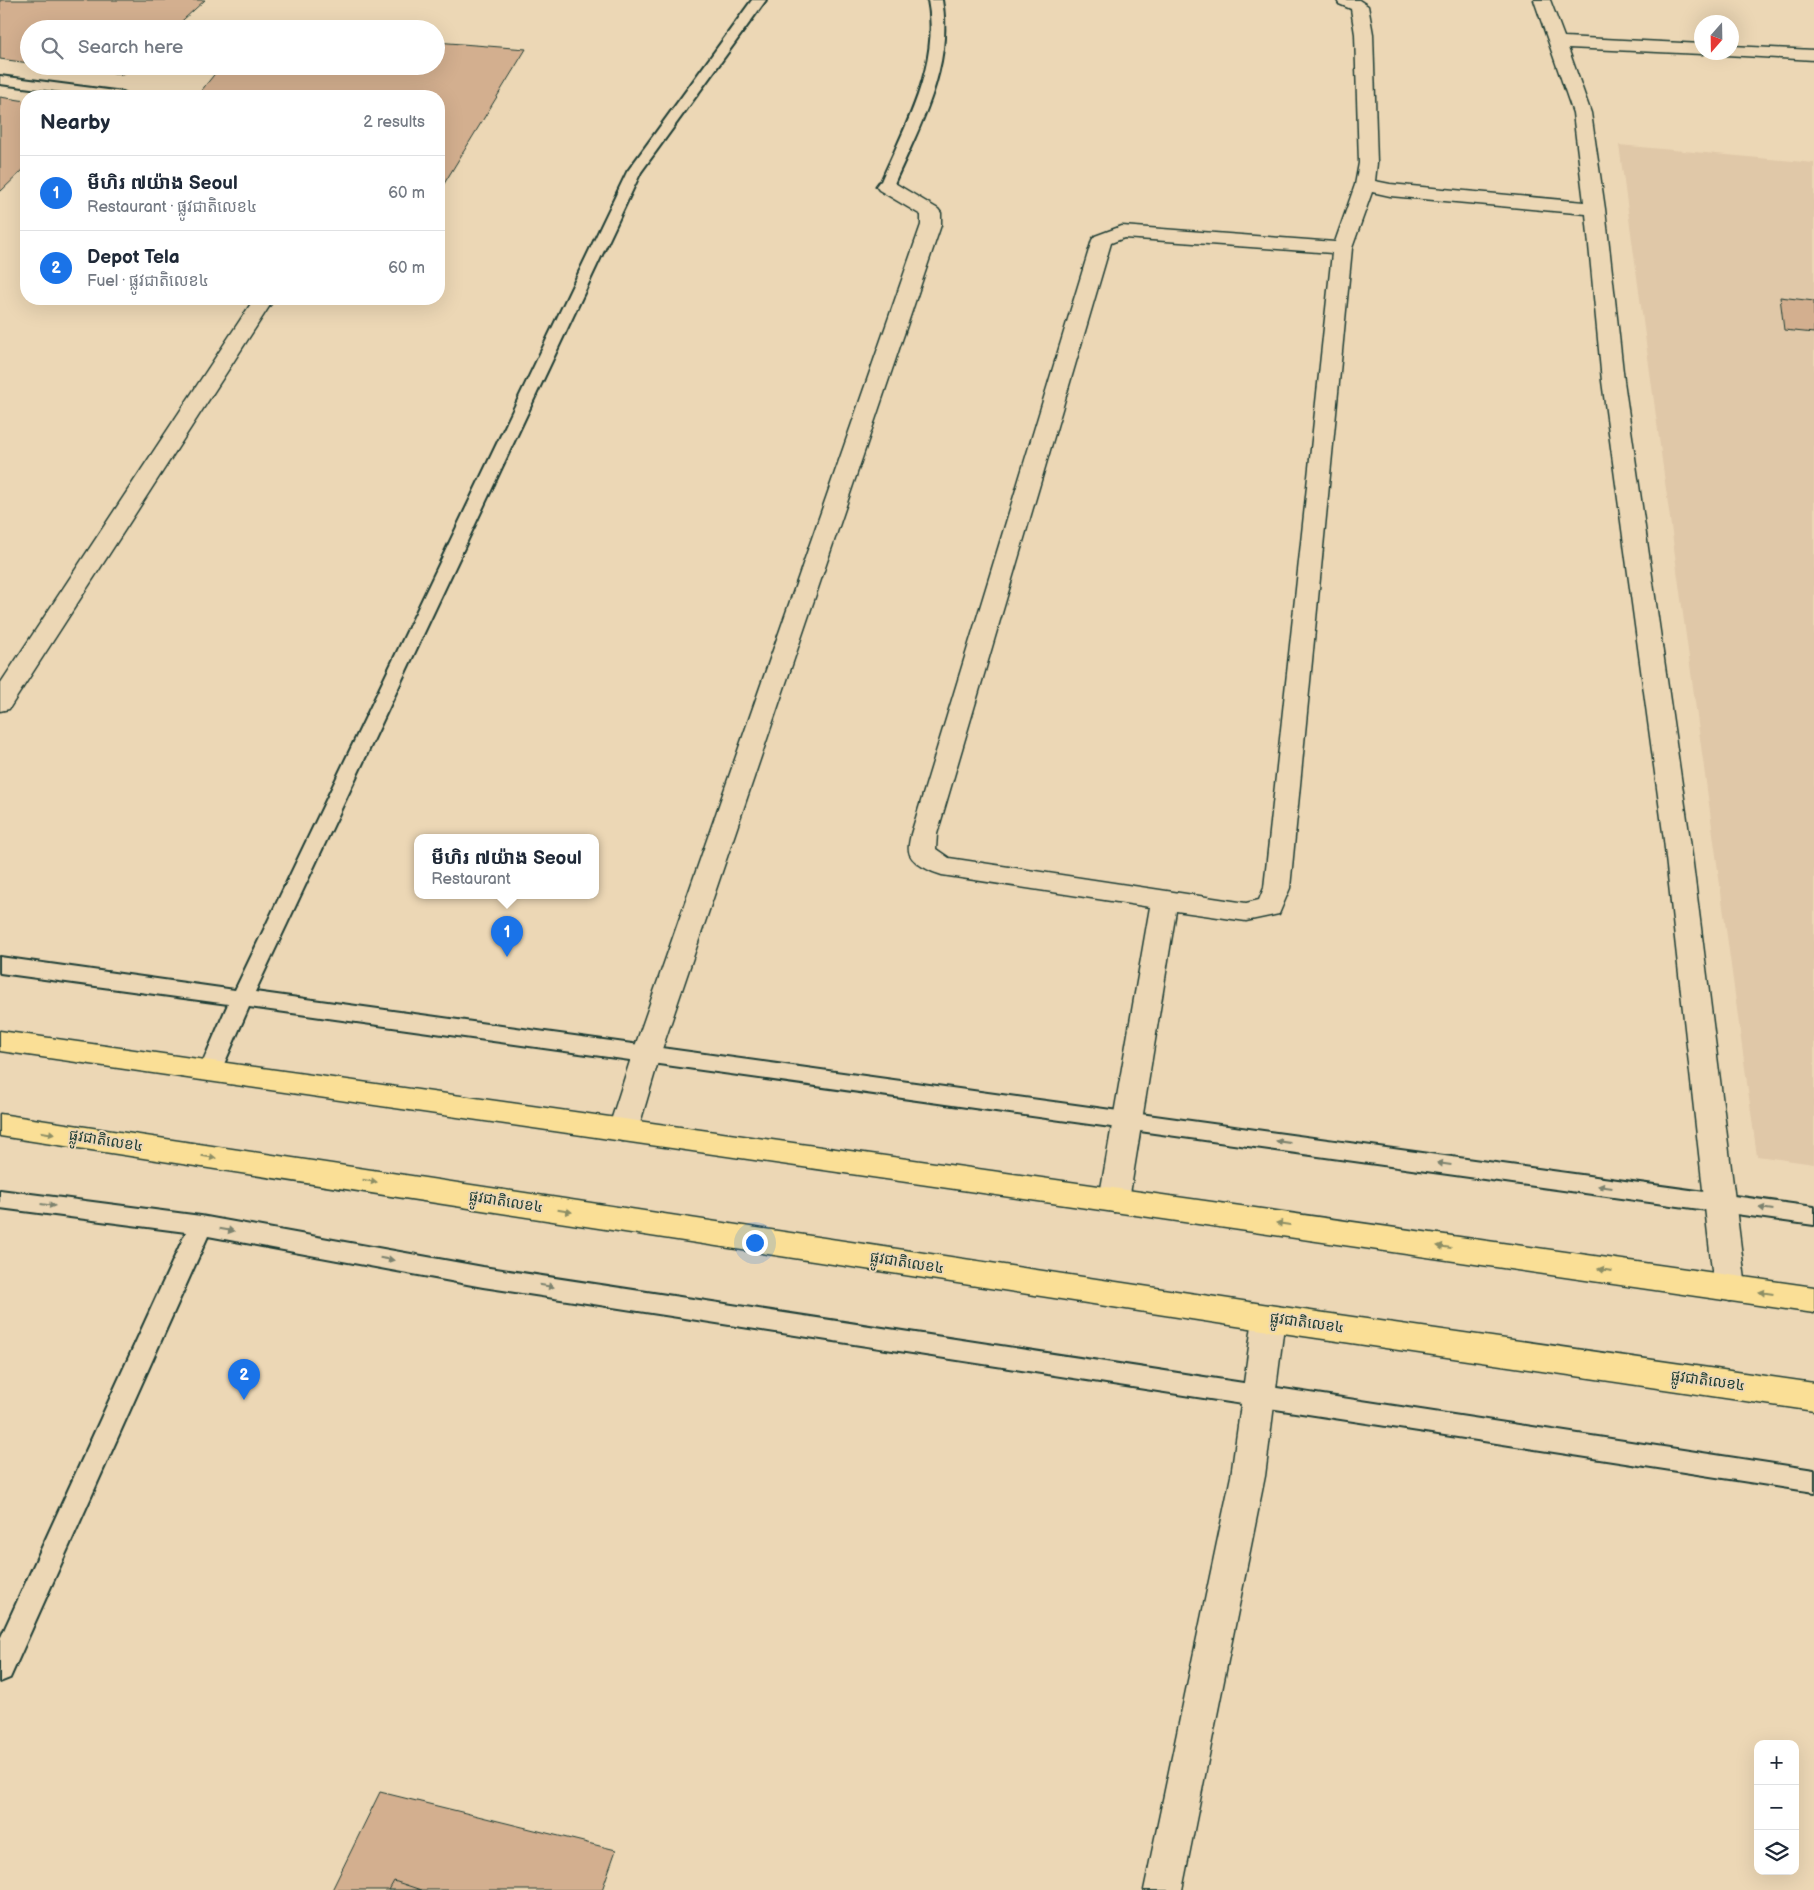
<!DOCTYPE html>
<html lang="en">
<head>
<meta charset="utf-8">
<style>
	body { margin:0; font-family:"Balsamiq Sans","Noto Sans Khmer",sans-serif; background:#f6f6f7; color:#1f2937 }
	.controls { position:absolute; right:15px; bottom:15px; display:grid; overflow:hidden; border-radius:10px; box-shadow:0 5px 20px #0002 }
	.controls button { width:45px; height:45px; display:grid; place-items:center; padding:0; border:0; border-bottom:1px solid #e0e1e3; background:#fff; color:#1f2937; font:25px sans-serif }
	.compass { position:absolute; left:1694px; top:15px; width:45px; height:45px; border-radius:50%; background:#fff; box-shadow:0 5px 20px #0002; rotate:200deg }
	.you { position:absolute; left:754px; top:1242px; width:18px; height:18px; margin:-12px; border:4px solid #fff; border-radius:50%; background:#1a73e8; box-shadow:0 0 0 8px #1a73e833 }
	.badge { display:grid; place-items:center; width:32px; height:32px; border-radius:50%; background:#1a73e8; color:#fff; font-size:16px; font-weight:700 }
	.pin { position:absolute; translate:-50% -41px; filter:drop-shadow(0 1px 2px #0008) }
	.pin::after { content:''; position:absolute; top:26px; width:18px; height:15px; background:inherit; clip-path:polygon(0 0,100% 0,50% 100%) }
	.popup { position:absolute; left:414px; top:834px; width:185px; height:65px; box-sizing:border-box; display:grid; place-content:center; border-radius:10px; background:#fff; filter:drop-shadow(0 1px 4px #0005); font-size:16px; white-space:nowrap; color:#747a83 }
	.popup b { font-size:19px; color:#1f2937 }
	.popup::after { content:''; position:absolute; left:50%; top:100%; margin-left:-10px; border:10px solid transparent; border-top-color:#fff }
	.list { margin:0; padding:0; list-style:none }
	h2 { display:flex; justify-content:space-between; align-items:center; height:65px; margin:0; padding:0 20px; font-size:21px }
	h2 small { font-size:16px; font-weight:400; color:#747a83 }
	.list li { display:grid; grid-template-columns:32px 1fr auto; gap:15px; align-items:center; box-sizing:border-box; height:75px; padding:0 20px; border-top:1px solid #e0e1e3 }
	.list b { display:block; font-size:19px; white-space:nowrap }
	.list p { margin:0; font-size:16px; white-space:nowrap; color:#747a83 }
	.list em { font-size:16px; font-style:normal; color:#747a83 }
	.icon { flex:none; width:28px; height:28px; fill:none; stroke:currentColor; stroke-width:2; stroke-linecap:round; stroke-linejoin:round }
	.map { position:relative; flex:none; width:1814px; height:1890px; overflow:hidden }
	.search { position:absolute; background:#fff; box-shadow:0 5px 20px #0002; left:20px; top:20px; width:425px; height:55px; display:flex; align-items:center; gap:12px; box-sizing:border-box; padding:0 18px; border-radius:28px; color:#747a83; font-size:19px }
	.panel { position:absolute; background:#fff; box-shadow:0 5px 20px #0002; left:20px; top:90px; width:425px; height:215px; border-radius:20px }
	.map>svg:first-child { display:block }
</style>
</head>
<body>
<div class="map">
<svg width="1814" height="1890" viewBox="0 0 1814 1890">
	<rect width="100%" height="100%" fill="#ecd7b5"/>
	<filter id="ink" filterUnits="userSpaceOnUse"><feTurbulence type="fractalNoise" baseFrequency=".02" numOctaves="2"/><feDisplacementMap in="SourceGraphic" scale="10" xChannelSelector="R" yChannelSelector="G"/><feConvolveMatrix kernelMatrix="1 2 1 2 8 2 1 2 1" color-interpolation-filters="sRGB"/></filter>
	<g filter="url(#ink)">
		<path fill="#e0c8a8" d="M 1619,145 L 1814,163 L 1814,1164 L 1757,1156 Z"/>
		<g fill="#d3af8f" stroke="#1f3d34">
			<path d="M 0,0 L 205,0 L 173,29 L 29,29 L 29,63 L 0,59 Z"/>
			<path d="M 436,42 L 526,49 L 439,192 L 439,96 L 197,96 L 221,66 L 436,66 Z"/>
			<path d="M 55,66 L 133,66 L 123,75 Z"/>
			<path d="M 0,97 L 26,101 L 26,167 L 0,192 Z"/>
			<path d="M 1780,297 L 1814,301 L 1814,333 L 1784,330 Z"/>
			<path d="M 380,1792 L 616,1850 L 602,1890 L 332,1890 Z"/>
			<path d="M 394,1881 L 421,1890 L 389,1890 Z"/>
		</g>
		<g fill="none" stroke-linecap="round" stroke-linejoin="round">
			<defs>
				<g id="lane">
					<path d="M 752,0 L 766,0 L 641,172 L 255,992 L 1814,1207 L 1814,1225 L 249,1007 L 221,1071 L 218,1077 L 210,1079 L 202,1077 L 199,1071 L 228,1004 L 0,973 L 0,957 L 235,990 L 627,172 Z"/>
					<path d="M 928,0 L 942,0 C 954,65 919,128 893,186 L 891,189 L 881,189 L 879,186 C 904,128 941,65 928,0 Z"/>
					<path d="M 0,76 L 123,92 L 130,96 L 93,96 L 0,84 Z"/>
					<path d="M 0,1190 L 201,1216 L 483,1267 L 1814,1470 L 1814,1492 L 483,1287 L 208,1236 L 10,1678 L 0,1682 L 0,1639 L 186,1232 L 0,1208 Z"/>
				</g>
				<g id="street">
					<path d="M 1337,0 L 1359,0 L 1368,6 L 1373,34 L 1377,163 L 1375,181 L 1390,184 L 1584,202 L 1573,113 L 1534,0 L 1550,0 L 1564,37 L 1702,44 L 1702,52 L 1708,52 L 1702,54 L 1568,48 L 1591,113 L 1605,209 L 1624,381 L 1690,840 L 1746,1288 L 1741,1297 L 1730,1301 L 1719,1297 L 1714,1288 L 1664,840 L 1602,381 L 1586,214 L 1390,196 L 1372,192 L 1352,248 L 1290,888 L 1279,914 L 1246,921 L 1176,911 L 1129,1200 L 1125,1208 L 1114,1212 L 1103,1208 L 1099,1200 L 1150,907 L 942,875 C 932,872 910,863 909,851 C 908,846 910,839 911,834 L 1092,240 L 1095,236 L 1122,226 L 1335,242 L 1355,185 L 1359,163 L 1355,34 L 1351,9 L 1339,4 ZM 1124,238 L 1332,253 L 1264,888 L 1259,900 L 1246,903 L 949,858 L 936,849 L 937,834 L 1111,243 Z"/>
					<path d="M 1732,46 L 1814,50 L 1814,60 L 1726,55 L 1724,52 L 1732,52 Z"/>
					<path d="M 886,180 L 893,182 L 938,209 L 941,213 L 941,225 L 660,1055 L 638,1130 L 633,1138 L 623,1141 L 613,1138 L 608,1130 L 632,1055 L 921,225 L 921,215 L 879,190 L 876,186 L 879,182 Z"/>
					<path d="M 254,299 L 274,299 L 9,709 L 0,711 L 0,684 Z"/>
					<path d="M 1269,1305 L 1280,1309 L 1285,1318 L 1265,1476 L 1182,1890 L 1144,1890 L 1231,1476 L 1253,1318 L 1258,1309 Z"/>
				</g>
				<g id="highway">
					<path d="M 0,1031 L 1814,1287 L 1814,1313 L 0,1051 Z"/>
					<path d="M 0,1114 L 1269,1305 L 1814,1383 L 1814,1411 L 1269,1331 L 0,1136 Z"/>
				</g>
			</defs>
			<use href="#lane" stroke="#1f3d34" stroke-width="4"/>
			<use href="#street" stroke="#1f3d34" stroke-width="3"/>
			<use href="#highway" stroke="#1f3d34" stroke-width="3"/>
			<use href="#lane" fill="#ecd7b5" fill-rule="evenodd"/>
			<use href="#street" fill="#ecd7b5" fill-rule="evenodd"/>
			<use href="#highway" fill="#fadf96" fill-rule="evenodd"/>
		</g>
		<defs><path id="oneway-solid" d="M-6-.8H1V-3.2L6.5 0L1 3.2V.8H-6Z" transform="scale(1.25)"/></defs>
		<g fill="#8c8e65">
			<use href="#oneway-solid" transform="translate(48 1133) rotate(9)"/>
			<use href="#oneway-solid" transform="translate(209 1157) rotate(9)"/>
			<use href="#oneway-solid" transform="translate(370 1181) rotate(9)"/>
			<use href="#oneway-solid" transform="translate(565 1211) rotate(9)"/>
			<use href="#oneway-solid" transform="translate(1283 1224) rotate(-172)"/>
			<use href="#oneway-solid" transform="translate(1444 1247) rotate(-172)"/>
			<use href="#oneway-solid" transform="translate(1605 1270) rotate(-172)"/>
			<use href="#oneway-solid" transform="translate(1766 1293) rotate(-172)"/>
		</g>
		<g fill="#7b826e">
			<use href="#oneway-solid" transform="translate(1283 1142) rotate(-172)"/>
			<use href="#oneway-solid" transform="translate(1444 1164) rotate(-172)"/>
			<use href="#oneway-solid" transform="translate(1605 1187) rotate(-172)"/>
			<use href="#oneway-solid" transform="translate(48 1205) rotate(7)"/>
			<use href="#oneway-solid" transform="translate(1766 1209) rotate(-172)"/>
			<use href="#oneway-solid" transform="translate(227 1230) rotate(10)"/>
			<use href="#oneway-solid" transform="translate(387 1259) rotate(10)"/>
			<use href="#oneway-solid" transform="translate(547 1286) rotate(9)"/>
		</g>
	</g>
	<g text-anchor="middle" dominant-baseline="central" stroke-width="4" stroke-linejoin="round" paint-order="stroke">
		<g font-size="15" fill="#1f3d34" stroke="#ecd7b5">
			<text transform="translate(106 1141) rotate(9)">ផ្លូវជាតិលេខ៤</text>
			<text transform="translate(506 1202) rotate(9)">ផ្លូវជាតិលេខ៤</text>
			<text transform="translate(907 1263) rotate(9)">ផ្លូវជាតិលេខ៤</text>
			<text transform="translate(1307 1323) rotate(8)">ផ្លូវជាតិលេខ៤</text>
			<text transform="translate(1708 1381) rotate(8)">ផ្លូវជាតិលេខ៤</text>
		</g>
	</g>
</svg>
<div class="controls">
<button>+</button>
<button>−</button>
<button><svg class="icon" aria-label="layers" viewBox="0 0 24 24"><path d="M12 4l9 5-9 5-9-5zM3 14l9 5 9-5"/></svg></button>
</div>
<svg class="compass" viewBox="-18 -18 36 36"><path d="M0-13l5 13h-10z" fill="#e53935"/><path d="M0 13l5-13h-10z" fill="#747a83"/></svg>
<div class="you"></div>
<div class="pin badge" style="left:507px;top:957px">1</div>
<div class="popup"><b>មីហិរ ៧យ៉ាង Seoul</b>Restaurant</div>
<div class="pin badge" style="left:244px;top:1400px">2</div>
<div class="search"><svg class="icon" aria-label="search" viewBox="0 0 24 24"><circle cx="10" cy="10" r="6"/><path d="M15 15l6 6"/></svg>Search here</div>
<section class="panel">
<h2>Nearby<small>2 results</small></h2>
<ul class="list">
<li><span class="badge">1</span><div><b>មីហិរ ៧យ៉ាង Seoul</b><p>Restaurant · ផ្លូវជាតិលេខ៤</p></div><em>60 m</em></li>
<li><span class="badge">2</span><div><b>Depot Tela</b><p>Fuel · ផ្លូវជាតិលេខ៤</p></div><em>60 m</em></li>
</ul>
</section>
</div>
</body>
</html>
